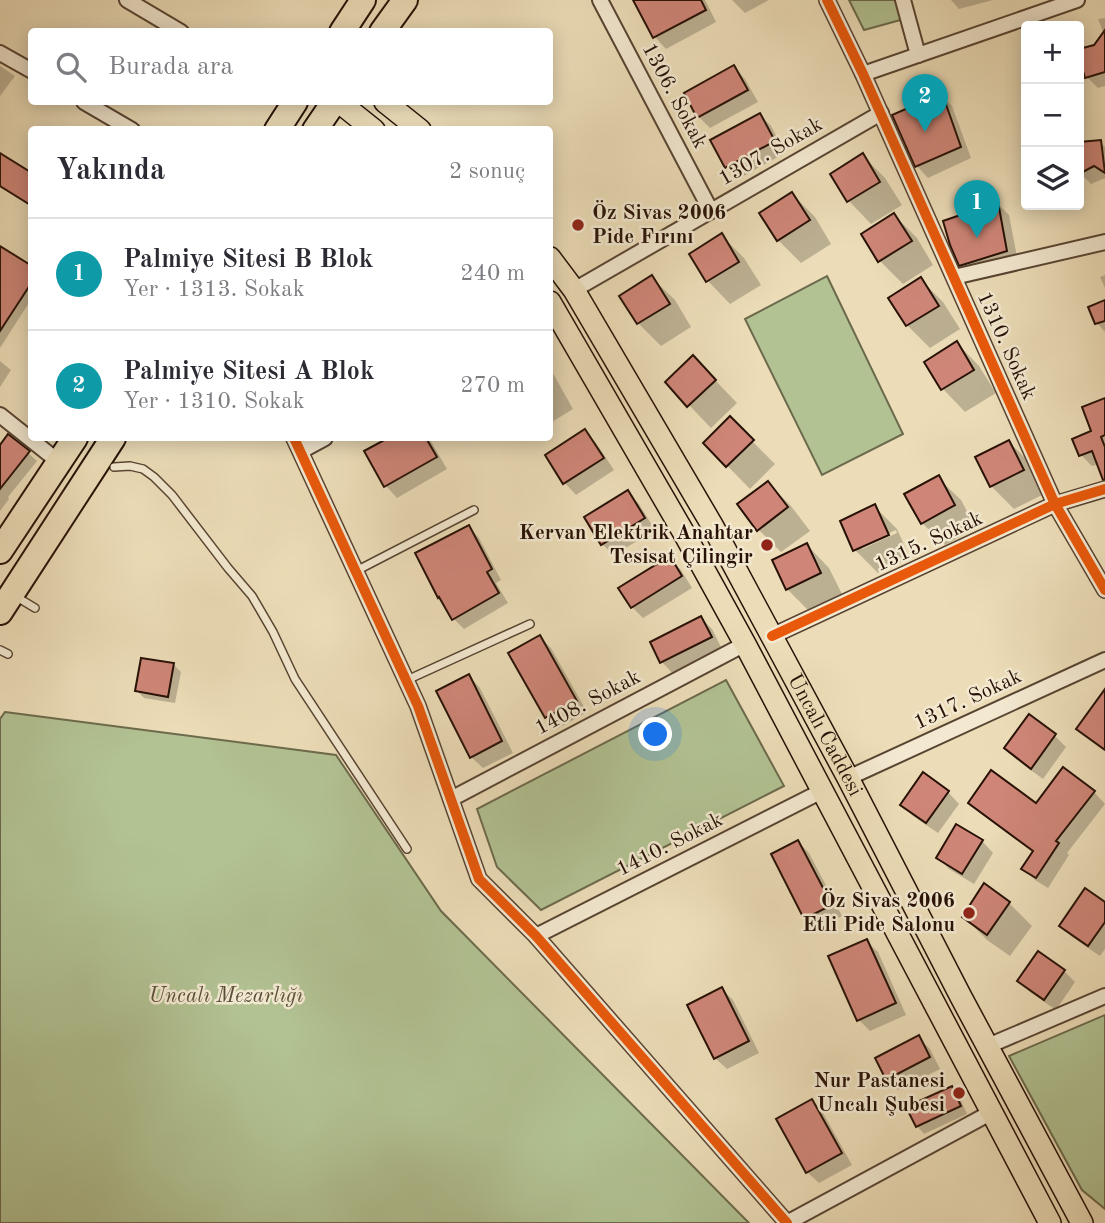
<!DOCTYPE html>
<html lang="tr">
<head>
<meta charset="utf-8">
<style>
	body { margin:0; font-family:"Old Standard TT",serif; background:#f7f7f7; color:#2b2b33 }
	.controls { position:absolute; right:21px; top:21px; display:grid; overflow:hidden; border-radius:7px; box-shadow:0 4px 18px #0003 }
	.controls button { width:63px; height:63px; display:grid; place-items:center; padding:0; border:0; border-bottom:2px solid #e1e1e2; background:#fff; color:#2b2b33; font:35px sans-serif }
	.you { position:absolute; left:656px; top:735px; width:24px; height:24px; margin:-18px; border:5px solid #fff; border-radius:50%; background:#1a73e8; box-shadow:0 0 0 10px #1a73e833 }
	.badge { display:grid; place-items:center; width:46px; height:46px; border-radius:50%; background:#0f766e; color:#fff; font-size:23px; font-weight:700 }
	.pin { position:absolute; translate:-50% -58px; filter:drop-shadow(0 2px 4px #0008) }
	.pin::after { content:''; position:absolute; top:37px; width:24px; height:21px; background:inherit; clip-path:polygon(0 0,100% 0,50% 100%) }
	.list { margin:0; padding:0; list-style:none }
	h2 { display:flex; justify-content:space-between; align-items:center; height:91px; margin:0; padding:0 28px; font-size:30px }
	h2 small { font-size:23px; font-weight:400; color:#7c7c81 }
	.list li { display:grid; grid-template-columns:46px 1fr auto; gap:21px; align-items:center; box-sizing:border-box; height:112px; padding:0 28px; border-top:2px solid #e1e1e2 }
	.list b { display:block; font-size:26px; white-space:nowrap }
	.list p { margin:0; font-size:23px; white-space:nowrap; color:#7c7c81 }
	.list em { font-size:23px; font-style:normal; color:#7c7c81 }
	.icon { flex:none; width:38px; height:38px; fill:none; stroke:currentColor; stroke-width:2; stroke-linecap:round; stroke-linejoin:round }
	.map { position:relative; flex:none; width:1105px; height:1223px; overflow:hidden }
	.search { position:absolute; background:#fff; box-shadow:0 4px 18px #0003; left:28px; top:28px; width:525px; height:77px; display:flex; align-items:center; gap:18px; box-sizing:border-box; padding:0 24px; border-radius:7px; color:#7c7c81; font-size:26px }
	.panel { position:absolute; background:#fff; box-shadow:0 4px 18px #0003; left:28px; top:126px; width:525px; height:315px; border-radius:7px }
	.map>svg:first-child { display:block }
</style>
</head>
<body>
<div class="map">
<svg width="1105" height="1223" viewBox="0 0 1105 1223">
	<rect width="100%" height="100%" fill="#ecddb8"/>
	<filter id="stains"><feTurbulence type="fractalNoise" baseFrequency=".00286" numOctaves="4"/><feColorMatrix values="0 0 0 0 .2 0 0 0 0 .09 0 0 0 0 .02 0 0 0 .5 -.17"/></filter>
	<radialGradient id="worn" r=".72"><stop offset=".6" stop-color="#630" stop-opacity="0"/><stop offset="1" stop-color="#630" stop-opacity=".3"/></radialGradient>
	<g fill="#b2c293" stroke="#6c6a4c" stroke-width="2">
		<path d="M 849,0 L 898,0 L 904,19 L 864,30 Z"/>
		<path d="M 827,276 L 903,434 L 822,475 L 745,319 Z"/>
		<path d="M 726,680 L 784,786 L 541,910 L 497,867 L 477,809 Z"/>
		<path d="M 5,712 L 336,755 L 441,911 L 749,1223 L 0,1223 L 0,719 Z"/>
		<path d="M 1105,1015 L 1105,1209 L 1082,1190 L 1009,1056 Z"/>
	</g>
	<g fill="#0003" fill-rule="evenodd">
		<path d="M 635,0 L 705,0 L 716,22 L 666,49 L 655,37 Z"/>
		<path d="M 732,0 L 769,0 L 745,13 Z"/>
		<path d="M 951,0 L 993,0 L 959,9 Z"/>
		<path d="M 1105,18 L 1105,86 L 1098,88 L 1087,77 L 1079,51 L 1095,46 L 1104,34 L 1098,19 Z"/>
		<path d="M 0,66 L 15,76 L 0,96 Z"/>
		<path d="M 734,67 L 745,79 L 758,102 L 710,128 L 699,117 Z"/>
		<path d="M 941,95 L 952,106 L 971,158 L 928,178 L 917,166 Z"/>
		<path d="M 760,115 L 771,126 L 785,153 L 738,179 L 727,167 L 712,141 Z"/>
		<path d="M 1100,142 L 1105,147 L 1105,178 L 1091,184 L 1080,173 L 1079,144 Z"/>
		<path d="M 863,156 L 885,178 L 902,205 L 871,224 L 849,201 L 832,175 Z"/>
		<path d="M 792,194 L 815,217 L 831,244 L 801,263 L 778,240 Z"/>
		<path d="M 998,204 L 1009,215 L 1018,262 L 972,276 L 961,265 Z"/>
		<path d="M 894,215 L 917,238 L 933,265 L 903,284 L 880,261 L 863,234 Z"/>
		<path d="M 721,235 L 744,258 L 761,285 L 730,304 L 708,281 L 691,254 Z"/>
		<path d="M 0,248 L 32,268 L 32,298 L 0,348 Z"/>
		<path d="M 1105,275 L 1105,288 L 1100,277 Z"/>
		<path d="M 652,278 L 675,300 L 691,327 L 661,346 L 638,323 L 622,297 Z"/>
		<path d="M 921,280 L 943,302 L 960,329 L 930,348 L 907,325 L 890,299 Z"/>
		<path d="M 1105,302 L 1105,332 L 1097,323 Z"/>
		<path d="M 957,343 L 979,366 L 996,393 L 965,412 L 943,389 L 926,362 Z"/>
		<path d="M 0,361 L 11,370 L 0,387 Z"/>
		<path d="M 550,368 L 573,409 L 550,423 Z"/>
		<path d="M 715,380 L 737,403 L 711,428 L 689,405 Z"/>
		<path d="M 1105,400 L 1105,470 L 1099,464 L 1092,466 L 1081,455 L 1094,431 Z"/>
		<path d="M 730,419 L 775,464 L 750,489 L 705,443 Z"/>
		<path d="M 585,431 L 596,443 L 614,470 L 576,495 L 565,483 L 547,456 Z"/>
		<path d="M 9,436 L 37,461 L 8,497 L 9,499 L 0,511 L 0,447 Z"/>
		<path d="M 391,438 L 429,438 L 447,469 L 397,498 L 386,486 L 366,452 Z"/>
		<path d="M 1009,442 L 1032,465 L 1046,493 L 1014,509 L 991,486 Z"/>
		<path d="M 938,478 L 961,500 L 976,528 L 945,545 L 922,523 Z"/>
		<path d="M 768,483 L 791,506 L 810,531 L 781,552 L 758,529 Z"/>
		<path d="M 628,492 L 639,504 L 655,530 L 614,555 L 602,544 Z"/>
		<path d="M 875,507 L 897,529 L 910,558 L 878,573 L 855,550 L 842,522 ZM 896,530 L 897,533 L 862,549 L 862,545 Z"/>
		<path d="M 469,527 L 479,538 L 501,580 L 496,583 L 508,603 L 464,629 L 454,619 Z"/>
		<path d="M 807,545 L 829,568 L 843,596 L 810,612 L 787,589 Z"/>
		<path d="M 669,559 L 681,570 L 692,588 L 643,618 L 632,607 Z"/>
		<path d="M 701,618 L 712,629 L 722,649 L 673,674 L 662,662 L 652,643 Z"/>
		<path d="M 540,637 L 551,648 L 587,712 L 557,729 L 546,717 L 511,654 Z"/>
		<path d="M 174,665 L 181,672 L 175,703 L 144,698 L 137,691 Z"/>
		<path d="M 469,676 L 480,688 L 513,753 L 483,768 L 471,757 Z"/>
		<path d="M 1029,717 L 1055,736 L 1066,747 L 1043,779 L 1017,760 L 1006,748 Z"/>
		<path d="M 948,792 L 959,804 L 938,833 L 913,816 L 902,804 Z"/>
		<path d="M 1094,792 L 1105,804 L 1067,853 L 1069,855 L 1048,888 L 1035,880 L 1024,869 L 1034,852 L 982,814 L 971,803 L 1036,805 Z"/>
		<path d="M 982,841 L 993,853 L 974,884 L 949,869 L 938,858 Z"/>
		<path d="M 798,842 L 809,853 L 842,916 L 817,929 L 805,918 Z"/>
		<path d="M 984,885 L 1009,903 L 1032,926 L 1010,956 L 987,940 L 964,917 Z"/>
		<path d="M 1105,904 L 1105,949 L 1100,956 L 1072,937 L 1061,926 Z"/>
		<path d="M 866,941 L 878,952 L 906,1015 L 870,1031 L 859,1020 Z"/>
		<path d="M 1064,971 L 1075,982 L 1056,1010 L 1030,992 L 1019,980 Z"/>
		<path d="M 722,989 L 733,1000 L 759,1053 L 727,1069 L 715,1058 Z"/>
		<path d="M 918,1037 L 930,1049 L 940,1069 L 898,1090 L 887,1079 Z"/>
		<path d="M 951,1088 L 959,1096 L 967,1114 L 924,1134 L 917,1126 Z"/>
		<path d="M 812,1101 L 823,1113 L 852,1165 L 819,1183 L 807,1172 Z"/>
	</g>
	<g fill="#cf8678" stroke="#271106" stroke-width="2">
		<path d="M 633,0 L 701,0 L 706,10 L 653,38 Z"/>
		<path d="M 1105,30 L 1105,72 L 1085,78 L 1079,58 L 1079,49 L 1094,45 Z"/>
		<path d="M 734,65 L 748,90 L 697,118 L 684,93 Z"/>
		<path d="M 942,93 L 961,147 L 915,167 L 892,115 Z"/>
		<path d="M 760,113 L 775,141 L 725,168 L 710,140 Z"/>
		<path d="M 1101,140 L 1105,173 L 1094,166 L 1079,174 L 1079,142 Z"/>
		<path d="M 0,153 L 32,173 L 32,206 L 0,186 Z"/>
		<path d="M 863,153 L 880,182 L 847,202 L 830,174 Z"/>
		<path d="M 792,192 L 810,220 L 777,241 L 759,213 Z"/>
		<path d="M 998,202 L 1007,251 L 959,266 L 950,245 L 943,221 Z"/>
		<path d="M 894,213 L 912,241 L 878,262 L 861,234 Z"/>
		<path d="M 722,233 L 739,262 L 706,282 L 689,254 Z"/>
		<path d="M 0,246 L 32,266 L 32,282 L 0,331 Z"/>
		<path d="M 652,275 L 670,304 L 637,324 L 619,296 Z"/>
		<path d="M 921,277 L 939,306 L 906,326 L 888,298 Z"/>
		<path d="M 1105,300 L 1105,321 L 1095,324 L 1088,307 Z"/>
		<path d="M 957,341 L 974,370 L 941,390 L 924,362 Z"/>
		<path d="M 693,355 L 716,380 L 687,407 L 665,382 Z"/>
		<path d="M 1105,398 L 1105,435 L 1101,437 L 1105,447 L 1105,480 L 1103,480 L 1092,451 L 1079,456 L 1072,439 L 1091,431 L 1082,407 Z"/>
		<path d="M 730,416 L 754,440 L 726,467 L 703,443 Z"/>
		<path d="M 585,429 L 604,458 L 563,484 L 545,455 Z"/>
		<path d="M 8,434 L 30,451 L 0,489 L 0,445 Z"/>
		<path d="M 388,438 L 426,438 L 437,457 L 384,487 L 364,451 Z"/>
		<path d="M 1009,440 L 1024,470 L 990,487 L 975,457 Z"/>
		<path d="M 939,475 L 955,505 L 921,524 L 904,494 Z"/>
		<path d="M 768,481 L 788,507 L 757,531 L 737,504 Z"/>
		<path d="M 628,490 L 645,518 L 601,545 L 584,517 Z"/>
		<path d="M 875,504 L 889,535 L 853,551 L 840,521 Z"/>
		<path d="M 469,525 L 492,569 L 487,572 L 499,593 L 452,620 L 439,597 L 438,598 L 415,553 Z"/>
		<path d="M 807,543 L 821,573 L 786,590 L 772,560 Z"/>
		<path d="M 670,556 L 682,576 L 631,608 L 618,588 Z"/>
		<path d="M 701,616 L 712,637 L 660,663 L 650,642 Z"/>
		<path d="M 540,635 L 577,701 L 545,718 L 508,653 Z"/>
		<path d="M 141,658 L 174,663 L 168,697 L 135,691 Z"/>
		<path d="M 469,674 L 502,741 L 470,758 L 436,691 Z"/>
		<path d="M 1105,689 L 1105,750 L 1076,729 Z"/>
		<path d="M 1029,714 L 1056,734 L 1031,769 L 1004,748 Z"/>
		<path d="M 1063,767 L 1095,791 L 1056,841 L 1059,843 L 1036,878 L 1021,869 L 1033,851 L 968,803 L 991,770 L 1036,803 Z"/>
		<path d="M 923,772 L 949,791 L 926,823 L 900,805 Z"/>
		<path d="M 956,824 L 983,840 L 962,874 L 936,858 Z"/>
		<path d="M 798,840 L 832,905 L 804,919 L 771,854 Z"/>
		<path d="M 984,883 L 1010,902 L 987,935 L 962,917 Z"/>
		<path d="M 1085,888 L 1105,902 L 1105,922 L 1088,946 L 1059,926 Z"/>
		<path d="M 867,939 L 896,1003 L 857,1021 L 828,956 Z"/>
		<path d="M 1038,951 L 1065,970 L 1044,1000 L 1017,981 Z"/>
		<path d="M 722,987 L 749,1041 L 714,1059 L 687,1005 Z"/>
		<path d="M 919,1035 L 930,1057 L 886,1080 L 875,1058 Z"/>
		<path d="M 952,1086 L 961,1106 L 916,1127 L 906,1107 Z"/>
		<path d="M 812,1099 L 842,1153 L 806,1173 L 776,1119 Z"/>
	</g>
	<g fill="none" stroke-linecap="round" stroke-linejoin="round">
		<defs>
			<g id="lane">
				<path d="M 114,467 L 130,466 L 143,469 L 154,477 L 172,495 L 228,568 L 252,596 L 273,632 L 295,679 L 407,849"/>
				<path d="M 356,571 L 474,510"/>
				<path d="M 15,596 L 35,608"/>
				<path d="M 0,650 L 8,654"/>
				<path d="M 407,680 L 530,624"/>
			</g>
			<g id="street">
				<path d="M 127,0 L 181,32"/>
				<path d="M 600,0 L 711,211"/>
				<path d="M 827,0 L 863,74 L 1055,504 L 1105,590"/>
				<path d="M 903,0 L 918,55"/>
				<path d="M 0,53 L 32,71"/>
				<path d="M 863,74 L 1077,0"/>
				<path d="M 84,102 L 132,130"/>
				<path d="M 954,277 L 1105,242"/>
				<path d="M 574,290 L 881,113"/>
				<path d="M 0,415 L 59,462"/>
				<path d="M 294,438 L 418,706 L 479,879 L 536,936 L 787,1223"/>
				<path d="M 301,451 L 325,438"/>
				<path d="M 772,636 L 1055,504 L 1105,489"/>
				<path d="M 848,778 L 1105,660"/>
				<path d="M 451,799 L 745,644"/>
				<path d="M 536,936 L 822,791"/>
				<path d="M 988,1046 L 1105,996"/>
				<path d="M 787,1223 L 992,1112"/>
			</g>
			<g id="primary">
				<path d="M 339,102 L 374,130"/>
				<path d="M 385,102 L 420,130"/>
				<path id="s1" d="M 550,258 L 574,290 L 712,525 L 848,778 L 961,997 L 1082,1223"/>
				<path d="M 550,302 L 685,535 L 745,644 L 1050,1223"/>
			</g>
			<g id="highway">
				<path d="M 342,32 L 363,0"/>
				<path d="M 382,32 L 405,0"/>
				<path d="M 277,130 L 295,102"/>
				<path d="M 315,130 L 334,102"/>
				<path d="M 0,551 L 75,438"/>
				<path d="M 0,612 L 113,438"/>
			</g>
		</defs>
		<use href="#lane" stroke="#584432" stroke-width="10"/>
		<use href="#street" stroke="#584432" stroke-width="18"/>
		<use href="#primary" stroke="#271106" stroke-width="24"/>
		<use href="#highway" stroke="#271106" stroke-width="28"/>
		<use href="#lane" stroke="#f3e9d1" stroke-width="7"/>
		<use href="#street" stroke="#f3e9d1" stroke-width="14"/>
		<use href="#primary" stroke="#ecddb8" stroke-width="21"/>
		<use href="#highway" stroke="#ecddb8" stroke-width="24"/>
		<defs>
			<g id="cycleway">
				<path d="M 827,0 L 863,74 L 1055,504 L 1105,590"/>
				<path d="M 294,438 L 418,706 L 479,879 L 536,936 L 787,1223"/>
				<path d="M 772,636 L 1055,504 L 1105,489"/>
			</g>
		</defs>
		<use href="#cycleway" stroke="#f3e9d1" stroke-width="15"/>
		<use href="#cycleway" stroke="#e8590c" stroke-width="10"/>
	</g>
	<g fill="#8f2418" stroke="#f3e9d1" stroke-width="2.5">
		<circle cx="578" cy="225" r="7"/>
		<circle cx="767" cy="545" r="7"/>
		<circle cx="969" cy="913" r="7"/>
		<circle cx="959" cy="1093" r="7"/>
	</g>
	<g text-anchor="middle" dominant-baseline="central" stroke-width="5" stroke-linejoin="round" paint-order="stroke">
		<g font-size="21" fill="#271106" stroke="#f3e9d1">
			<text transform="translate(674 96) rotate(62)">1306. Sokak</text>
			<text transform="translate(771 152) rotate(-30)">1307. Sokak</text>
			<text transform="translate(1006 346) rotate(66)">1310. Sokak</text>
			<text transform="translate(929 542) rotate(-25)">1315. Sokak</text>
			<text transform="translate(968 700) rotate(-25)">1317. Sokak</text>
			<text transform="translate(588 703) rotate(-28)">1408. Sokak</text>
			<text stroke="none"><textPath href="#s1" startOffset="551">Uncalı Caddesi</textPath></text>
			<text transform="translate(670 845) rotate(-27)">1410. Sokak</text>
		</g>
		<g font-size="21" font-weight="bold" fill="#271106" stroke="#f3e9d1" text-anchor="end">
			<text x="592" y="213" text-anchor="start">Öz Sivas 2006<tspan x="592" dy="24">Pide Fırını</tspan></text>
			<text x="753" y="533">Kervan Elektrik Anahtar<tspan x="753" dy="24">Tesisat Çilingir</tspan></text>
			<text x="955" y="901">Öz Sivas 2006<tspan x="955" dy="24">Etli Pide Salonu</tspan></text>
			<text x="945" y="1081">Nur Pastanesi<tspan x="945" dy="24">Uncalı Şubesi</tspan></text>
		</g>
		<g font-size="21" font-style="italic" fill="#584f37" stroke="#f3e9d1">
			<text x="226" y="996">Uncalı Mezarlığı</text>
		</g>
	</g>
	<rect width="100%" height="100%" filter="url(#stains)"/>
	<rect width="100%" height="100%" fill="url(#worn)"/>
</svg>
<div class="controls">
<button>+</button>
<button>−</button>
<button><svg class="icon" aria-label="layers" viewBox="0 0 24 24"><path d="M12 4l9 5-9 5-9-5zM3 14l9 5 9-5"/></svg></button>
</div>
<div class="you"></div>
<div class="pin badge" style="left:977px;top:238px;background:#0f9aa8">1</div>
<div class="pin badge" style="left:925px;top:132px;background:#0f9aa8">2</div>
<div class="search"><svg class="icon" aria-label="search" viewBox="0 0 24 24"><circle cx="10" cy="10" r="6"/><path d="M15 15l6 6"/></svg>Burada ara</div>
<section class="panel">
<h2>Yakında<small>2 sonuç</small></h2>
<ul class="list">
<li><span class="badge" style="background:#0f9aa8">1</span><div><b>Palmiye Sitesi B Blok</b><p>Yer · 1313. Sokak</p></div><em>240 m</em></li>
<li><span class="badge" style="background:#0f9aa8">2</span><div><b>Palmiye Sitesi A Blok</b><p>Yer · 1310. Sokak</p></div><em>270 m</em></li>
</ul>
</section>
</div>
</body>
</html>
